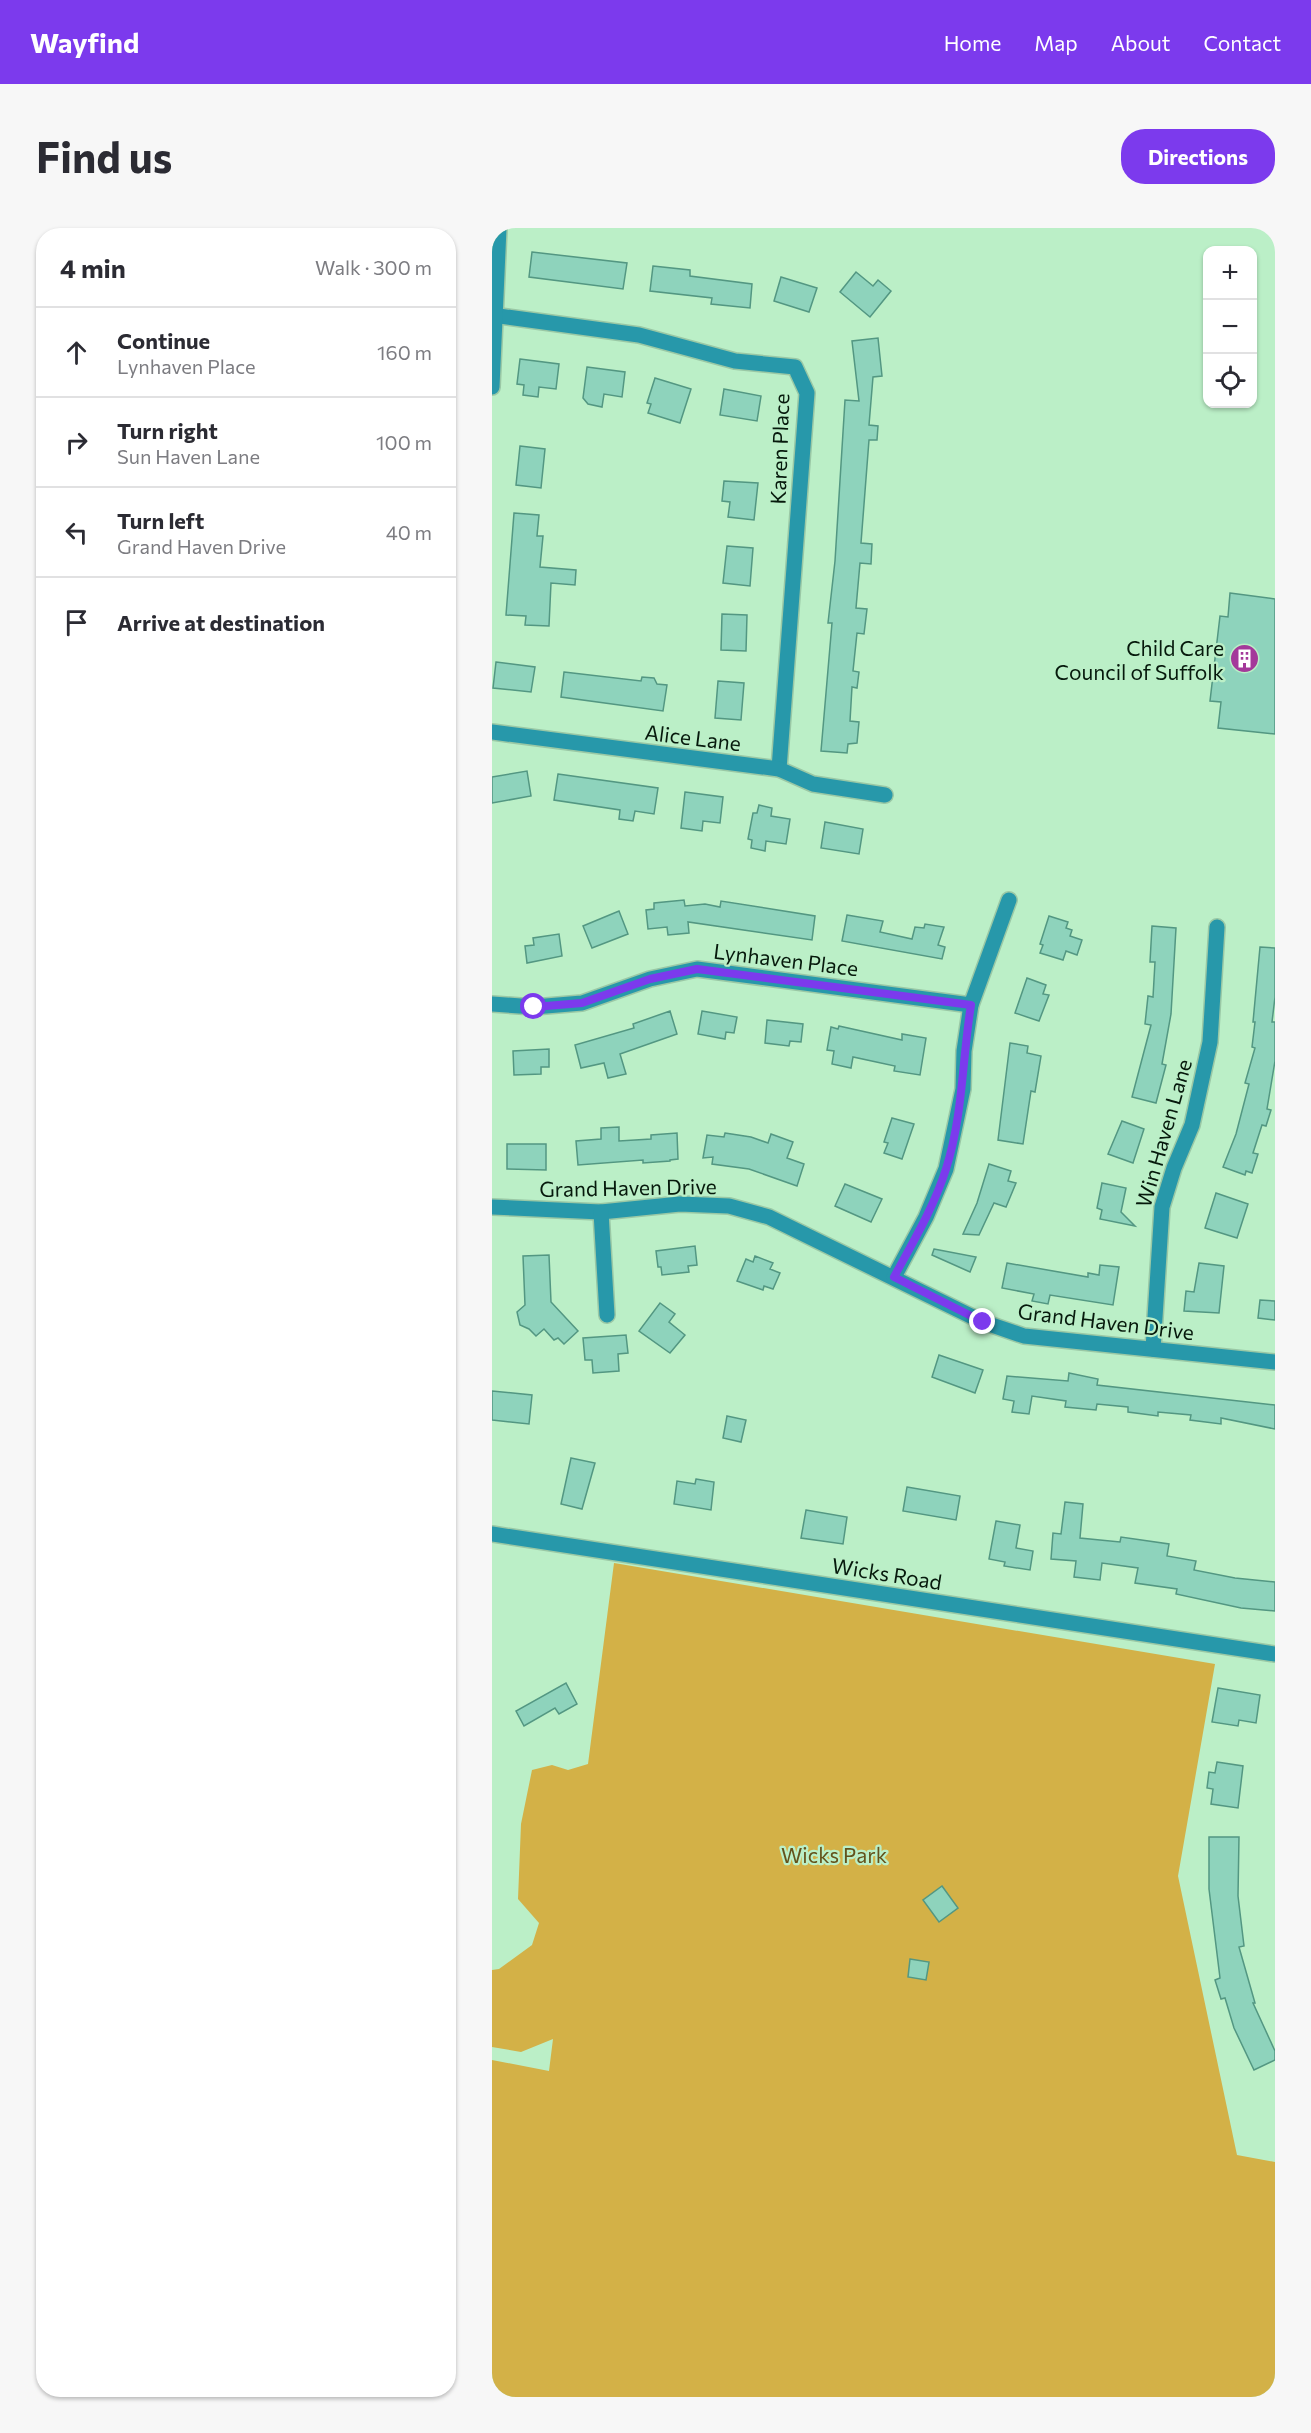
<!DOCTYPE html>
<html lang="en">
<head>
<meta charset="utf-8">
<style>
	body { margin:0; font-family:Commissioner,sans-serif; background:#f7f7f7; color:#2b2b33 }
	.controls { position:absolute; right:18px; top:18px; display:grid; overflow:hidden; border-radius:12px; box-shadow:0 2px 4px #0004 }
	.controls button { width:54px; height:54px; display:grid; place-items:center; padding:0; border:0; border-bottom:2px solid #e1e1e2; background:#fff; color:#2b2b33; font:30px sans-serif }
	.stop { position:absolute; width:18px; height:18px; margin:-14px; border:4px solid #7c3aed; border-radius:50%; background:#fff }
	.stop.end { background:#7c3aed; border-color:#fff; box-shadow:0 2px 6px #0008 }
	.list { margin:0; padding:0; list-style:none }
	h2 { display:flex; justify-content:space-between; align-items:center; height:78px; margin:0; padding:0 24px; font-size:26px }
	h2 small { font-size:20px; font-weight:400; color:#7c7c81 }
	.list li { display:grid; grid-template-columns:39px 1fr auto; gap:18px; align-items:center; box-sizing:border-box; height:90px; padding:0 24px; border-top:2px solid #e1e1e2 }
	.list b { display:block; font-size:22px; white-space:nowrap }
	.list p { margin:0; font-size:20px; white-space:nowrap; color:#7c7c81 }
	.list em { font-size:20px; font-style:normal; color:#7c7c81 }
	.icon { flex:none; width:33px; height:33px; fill:none; stroke:currentColor; stroke-width:2; stroke-linecap:round; stroke-linejoin:round }
	.map { position:relative; flex:none; width:783px; height:2169px; overflow:hidden; border-radius:24px }
	header { display:flex; align-items:center; gap:36px; box-sizing:border-box; height:84px; padding:0 30px; background:#7c3aed; color:#fff }
	header strong { font-size:28px }
	nav { display:flex; gap:33px; margin-inline-start:auto; font-size:21px }
	.intro { display:flex; align-items:center; justify-content:space-between; box-sizing:border-box; height:144px; padding:0 36px }
	h1 { margin:0; font-size:42px }
	.button { padding:15px 27px; border-radius:24px; background:#7c3aed; color:#fff; font-size:21px; font-weight:700 }
	main { display:flex; gap:36px; padding:0 36px }
	aside { flex:1; background:#fff; border-radius:24px; box-shadow:0 2px 4px #0004 }
	.map>svg:first-child { display:block }
</style>
</head>
<body>
<header>
<strong>Wayfind</strong>
<nav><a>Home</a><a>Map</a><a>About</a><a>Contact</a></nav>
</header>
<div class="intro"><h1>Find us</h1><a class="button">Directions</a></div>
<main>
<aside>
<h2>4 min<small>Walk · 300 m</small></h2>
<ul class="list">
<li><svg class="icon" aria-label="ahead" viewBox="0 0 24 24"><path d="M12 20V5M6 11l6-6 6 6"/></svg><div><b>Continue</b><p>Lynhaven Place</p></div><em>160 m</em></li>
<li><svg class="icon" aria-label="right" viewBox="0 0 24 24"><path d="M7 20v-9h11M14 6l5 5-5 5"/></svg><div><b>Turn right</b><p>Sun Haven Lane</p></div><em>100 m</em></li>
<li><svg class="icon" aria-label="left" viewBox="0 0 24 24"><path d="M17 20v-9H6M10 6l-5 5 5 5"/></svg><div><b>Turn left</b><p>Grand Haven Drive</p></div><em>40 m</em></li>
<li><svg class="icon" aria-label="arrive" viewBox="0 0 24 24"><path d="M6 21V4h12l-3 4 3 4H6"/></svg><div><b>Arrive at destination</b></div></li>
</ul>
</aside>
<div class="map">
<svg width="783" height="2169" viewBox="0 0 783 2169">
	<rect width="100%" height="100%" fill="#bbefc7"/>
	<path fill="#d3b147" d="M 122,1335 L 723,1436 L 686,1648 L 745,1927 L 783,1934 L 783,2169 L 0,2169 L 0,1832 L 57,1843 L 61,1811 L 29,1824 L 0,1819 L 0,1742 L 7,1741 L 40,1717 L 47,1695 L 26,1671 L 29,1596 L 40,1542 L 60,1537 L 76,1542 L 96,1536 Z"/>
	<g fill="#8ed3bc" stroke="#539782" stroke-width="1.5">
		<path d="M 40,24 L 135,35 L 131,61 L 37,49 Z"/>
		<path d="M 161,38 L 198,42 L 198,48 L 260,56 L 258,80 L 219,76 L 220,70 L 158,63 Z"/>
		<path d="M 364,44 L 381,58 L 386,52 L 399,63 L 378,89 L 348,64 Z"/>
		<path d="M 289,49 L 325,60 L 317,84 L 282,73 Z"/>
		<path d="M 386,110 L 390,148 L 381,149 L 377,197 L 386,198 L 385,212 L 377,212 L 369,315 L 380,316 L 379,336 L 368,335 L 364,380 L 375,381 L 372,406 L 365,405 L 361,443 L 367,444 L 365,460 L 360,459 L 358,493 L 367,494 L 365,515 L 356,516 L 355,525 L 329,523 L 340,395 L 336,395 L 343,333 L 353,172 L 367,173 L 360,113 Z"/>
		<path d="M 28,131 L 67,136 L 64,161 L 47,159 L 46,169 L 31,167 L 32,157 L 25,156 Z"/>
		<path d="M 95,139 L 133,144 L 130,169 L 112,166 L 110,179 L 96,176 L 91,170 Z"/>
		<path d="M 163,150 L 199,161 L 188,195 L 156,185 L 159,176 L 155,175 Z"/>
		<path d="M 232,161 L 269,168 L 265,193 L 228,187 Z"/>
		<path d="M 28,218 L 53,221 L 49,260 L 24,257 Z"/>
		<path d="M 232,253 L 266,255 L 262,292 L 236,289 L 238,274 L 230,273 Z"/>
		<path d="M 22,285 L 47,287 L 45,308 L 51,308 L 48,339 L 84,342 L 83,357 L 59,355 L 57,398 L 33,397 L 34,388 L 14,387 Z"/>
		<path d="M 235,318 L 261,320 L 258,358 L 231,355 Z"/>
		<path d="M 738,365 L 783,371 L 783,506 L 726,500 L 729,474 L 718,473 L 728,388 L 736,389 Z"/>
		<path d="M 230,386 L 255,387 L 254,423 L 229,422 Z"/>
		<path d="M 4,434 L 43,439 L 39,464 L 1,460 Z"/>
		<path d="M 72,444 L 149,453 L 150,449 L 162,450 L 165,456 L 175,457 L 171,483 L 69,469 Z"/>
		<path d="M 226,453 L 252,455 L 249,492 L 223,490 Z"/>
		<path d="M 35,543 L 39,568 L 0,575 L 0,549 Z"/>
		<path d="M 66,546 L 166,560 L 162,586 L 143,583 L 141,593 L 127,591 L 128,582 L 62,572 Z"/>
		<path d="M 193,564 L 231,569 L 228,595 L 211,593 L 210,603 L 189,600 Z"/>
		<path d="M 267,577 L 280,580 L 279,588 L 298,591 L 294,616 L 274,613 L 273,623 L 259,620 L 260,612 L 256,611 L 261,585 L 265,585 Z"/>
		<path d="M 333,594 L 371,601 L 367,626 L 329,620 Z"/>
		<path d="M 192,672 L 193,678 L 213,676 L 228,679 L 229,673 L 323,688 L 320,712 L 196,694 L 197,705 L 176,707 L 175,699 L 156,701 L 154,682 L 162,681 L 162,675 Z"/>
		<path d="M 127,683 L 136,706 L 100,720 L 91,698 Z"/>
		<path d="M 355,687 L 391,693 L 388,704 L 420,711 L 423,699 L 432,700 L 433,696 L 452,699 L 446,717 L 453,719 L 450,731 L 350,713 Z"/>
		<path d="M 557,688 L 576,694 L 574,700 L 580,702 L 578,708 L 590,712 L 585,727 L 574,723 L 571,732 L 548,725 L 551,717 L 548,716 Z"/>
		<path d="M 660,698 L 684,700 L 679,786 L 670,836 L 674,837 L 664,875 L 640,869 L 659,797 L 653,796 L 656,768 L 661,769 L 663,734 L 658,734 Z"/>
		<path d="M 67,706 L 70,728 L 35,735 L 33,718 L 42,717 L 41,710 Z"/>
		<path d="M 768,719 L 783,720 L 783,769 L 780,794 L 783,794 L 783,833 L 775,881 L 779,882 L 774,898 L 770,897 L 761,925 L 766,926 L 760,945 L 754,943 L 753,947 L 731,939 L 744,906 L 757,856 L 753,855 L 763,820 L 760,819 L 763,794 L 761,794 Z"/>
		<path d="M 535,750 L 554,757 L 551,766 L 557,767 L 547,793 L 523,785 Z"/>
		<path d="M 178,783 L 185,806 L 128,826 L 134,846 L 116,850 L 112,835 L 89,840 L 83,817 L 142,800 L 141,796 Z"/>
		<path d="M 210,783 L 245,789 L 242,805 L 234,804 L 233,811 L 206,806 Z"/>
		<path d="M 275,792 L 311,796 L 309,814 L 298,813 L 297,818 L 273,815 Z"/>
		<path d="M 347,798 L 410,812 L 410,806 L 434,810 L 428,847 L 402,843 L 403,838 L 361,829 L 359,840 L 340,836 L 342,823 L 335,822 L 339,799 L 346,801 Z"/>
		<path d="M 518,815 L 536,818 L 535,825 L 549,828 L 543,864 L 539,863 L 531,916 L 506,912 Z"/>
		<path d="M 57,821 L 57,839 L 49,839 L 49,846 L 22,847 L 21,823 Z"/>
		<path d="M 400,890 L 422,896 L 410,931 L 392,925 L 396,915 L 392,914 Z"/>
		<path d="M 630,893 L 652,901 L 641,935 L 616,926 Z"/>
		<path d="M 127,899 L 127,913 L 159,911 L 159,907 L 185,905 L 186,931 L 178,932 L 178,933 L 151,935 L 151,932 L 86,937 L 84,913 L 109,911 L 109,900 Z"/>
		<path d="M 233,905 L 259,909 L 276,915 L 279,906 L 301,914 L 295,930 L 312,936 L 305,958 L 257,941 L 220,936 L 221,929 L 211,930 L 215,907 L 232,909 Z"/>
		<path d="M 15,916 L 54,916 L 54,942 L 15,941 Z"/>
		<path d="M 497,936 L 519,943 L 516,953 L 524,955 L 514,979 L 502,975 L 487,1007 L 471,1006 L 485,975 Z"/>
		<path d="M 610,955 L 634,960 L 629,984 L 643,998 L 608,991 L 610,982 L 605,980 Z"/>
		<path d="M 353,956 L 390,971 L 379,994 L 343,978 Z"/>
		<path d="M 724,965 L 756,976 L 745,1010 L 713,1000 Z"/>
		<path d="M 203,1018 L 205,1037 L 196,1038 L 197,1044 L 170,1047 L 169,1039 L 166,1039 L 164,1023 Z"/>
		<path d="M 442,1021 L 484,1029 L 478,1044 L 440,1027 Z"/>
		<path d="M 57,1027 L 59,1074 L 86,1103 L 72,1116 L 66,1110 L 62,1112 L 52,1101 L 44,1108 L 37,1101 L 28,1097 L 25,1084 L 33,1077 L 31,1028 Z"/>
		<path d="M 263,1028 L 281,1035 L 278,1041 L 288,1045 L 281,1061 L 272,1058 L 271,1062 L 245,1053 L 254,1031 L 261,1034 Z"/>
		<path d="M 515,1035 L 596,1049 L 596,1045 L 607,1047 L 608,1037 L 627,1039 L 621,1077 L 558,1067 L 556,1076 L 540,1073 L 542,1066 L 510,1060 Z"/>
		<path d="M 707,1035 L 732,1038 L 727,1085 L 692,1083 L 694,1063 L 702,1064 Z"/>
		<path d="M 768,1072 L 783,1073 L 783,1092 L 766,1090 Z"/>
		<path d="M 168,1075 L 183,1086 L 177,1094 L 193,1107 L 178,1125 L 147,1103 Z"/>
		<path d="M 134,1107 L 136,1125 L 126,1126 L 127,1143 L 101,1145 L 100,1132 L 93,1132 L 91,1110 Z"/>
		<path d="M 447,1127 L 491,1142 L 483,1165 L 440,1149 Z"/>
		<path d="M 577,1145 L 606,1151 L 605,1157 L 783,1177 L 783,1201 L 729,1190 L 729,1196 L 698,1192 L 699,1187 L 666,1184 L 666,1188 L 636,1184 L 636,1179 L 605,1176 L 604,1182 L 573,1179 L 574,1173 L 540,1168 L 537,1186 L 520,1184 L 522,1173 L 511,1171 L 515,1148 L 576,1153 Z"/>
		<path d="M 0,1163 L 40,1167 L 37,1196 L 0,1192 Z"/>
		<path d="M 235,1188 L 254,1192 L 249,1214 L 231,1210 Z"/>
		<path d="M 79,1230 L 103,1235 L 90,1281 L 69,1276 Z"/>
		<path d="M 204,1251 L 222,1254 L 219,1282 L 182,1276 L 185,1253 L 203,1256 Z"/>
		<path d="M 415,1259 L 468,1268 L 464,1292 L 411,1283 Z"/>
		<path d="M 573,1274 L 591,1276 L 588,1310 L 628,1314 L 629,1309 L 677,1316 L 675,1328 L 704,1333 L 702,1342 L 743,1350 L 783,1354 L 783,1383 L 749,1380 L 684,1366 L 685,1361 L 643,1355 L 646,1340 L 610,1335 L 608,1352 L 582,1349 L 584,1333 L 559,1331 L 561,1305 L 569,1306 Z"/>
		<path d="M 314,1282 L 355,1289 L 351,1316 L 309,1310 Z"/>
		<path d="M 504,1293 L 528,1297 L 524,1320 L 541,1323 L 538,1342 L 512,1338 L 513,1334 L 497,1331 Z"/>
		<path d="M 74,1455 L 85,1476 L 67,1486 L 63,1480 L 32,1498 L 24,1483 Z"/>
		<path d="M 726,1460 L 768,1467 L 764,1495 L 747,1492 L 746,1498 L 720,1494 Z"/>
		<path d="M 725,1534 L 751,1538 L 746,1580 L 719,1576 L 721,1561 L 715,1560 L 717,1544 L 723,1545 Z"/>
		<path d="M 717,1609 L 747,1609 L 746,1668 L 752,1718 L 747,1719 L 763,1775 L 761,1775 L 783,1823 L 783,1832 L 762,1842 L 742,1800 L 733,1770 L 729,1771 L 723,1752 L 728,1750 L 717,1661 Z"/>
		<path d="M 450,1658 L 466,1680 L 447,1694 L 431,1672 Z"/>
		<path d="M 418,1731 L 437,1734 L 434,1752 L 416,1749 Z"/>
	</g>
	<g fill="none" stroke-linecap="round" stroke-linejoin="round">
		<defs>
			<g id="minor">
				<path d="M 0,87 L 147,107 L 243,133 L 303,139 L 315,165 L 287,541"/>
				<path d="M 0,159 L 7,0"/>
				<path d="M 0,504 L 287,541 L 321,556 L 393,567"/>
				<path d="M 0,776 L 42,779 L 90,775 L 158,751 L 205,741 L 479,777"/>
				<path d="M 0,979 L 109,984 L 188,976 L 237,978 L 277,989 L 491,1094 L 532,1108 L 783,1134"/>
				<path d="M 109,984 L 115,1087"/>
				<path d="M 402,1049 L 434,989 L 454,941 L 471,861 L 472,823 L 479,777 L 517,672"/>
				<path d="M 661,1121 L 670,979 L 682,940 L 700,897 L 718,814 L 725,699"/>
				<path d="M 0,1306 L 783,1426"/>
			</g>
		</defs>
		<use href="#minor" stroke="#9ac8a5" stroke-width="18"/>
		<use href="#minor" stroke="#2798aa" stroke-width="15"/>
	</g>
	<g fill="none" stroke-linecap="round" stroke-linejoin="round">
		<path stroke="#7c3aed" stroke-width="8" d="M 42,779 L 90,775 L 158,751 L 205,741 L 479,777 C 470,832 471,888 454,941 C 442,979 421,1014 402,1049 L 491,1094"/>
	</g>
	<defs>
		<symbol id="building-disc" viewBox="-11 -11 22 22"><circle r="9.5" fill="#a4399a" stroke="#bbefc7"/><path d="M-4-6H4V6H1V3H-1V6H-4ZM-2.5-4.3h1.7v1.8h-1.7ZM.8-4.3h1.7v1.8H.8ZM-2.5-1h1.7V.8h-1.7ZM.8-1h1.7V.8H.8Z" fill="#fff"/></symbol>
	</defs>
	<g fill-rule="evenodd">
		<use href="#building-disc" x="736" y="414" width="33" height="33"/>
	</g>
	<g text-anchor="middle" dominant-baseline="central" stroke-width="4.5" stroke-linejoin="round" paint-order="stroke">
		<g font-size="21" fill="#06190c" stroke="#bbefc7">
			<text transform="translate(287 221) rotate(-88)">Karen Place</text>
			<text transform="translate(201 509) rotate(7)">Alice Lane</text>
			<text transform="translate(294 731) rotate(7)">Lynhaven Place</text>
			<text transform="translate(671 905) rotate(-74)">Win Haven Lane</text>
			<text transform="translate(136 959) rotate(-1)">Grand Haven Drive</text>
			<text transform="translate(614 1093) rotate(7)">Grand Haven Drive</text>
			<text transform="translate(395 1345) rotate(9)">Wicks Road</text>
		</g>
		<g font-size="21" fill="#06190c" stroke="#bbefc7" text-anchor="end">
			<text x="732" y="419">Child Care<tspan x="732" dy="24">Council of Suffolk</tspan></text>
		</g>
		<g font-size="21" fill="#64521b" stroke="#bbefc7">
			<text x="342" y="1626">Wicks Park</text>
		</g>
	</g>
</svg>
<div class="controls">
<button>+</button>
<button>−</button>
<button><svg class="icon" aria-label="locate" viewBox="0 0 24 24"><circle cx="12" cy="12" r="6"/><path d="M12 2v4M12 18v4M2 12h4M18 12h4"/></svg></button>
</div>
<div class="stop" style="left:42px;top:779px"></div>
<div class="stop end" style="left:491px;top:1094px"></div>
</div>
</main>
</body>
</html>
